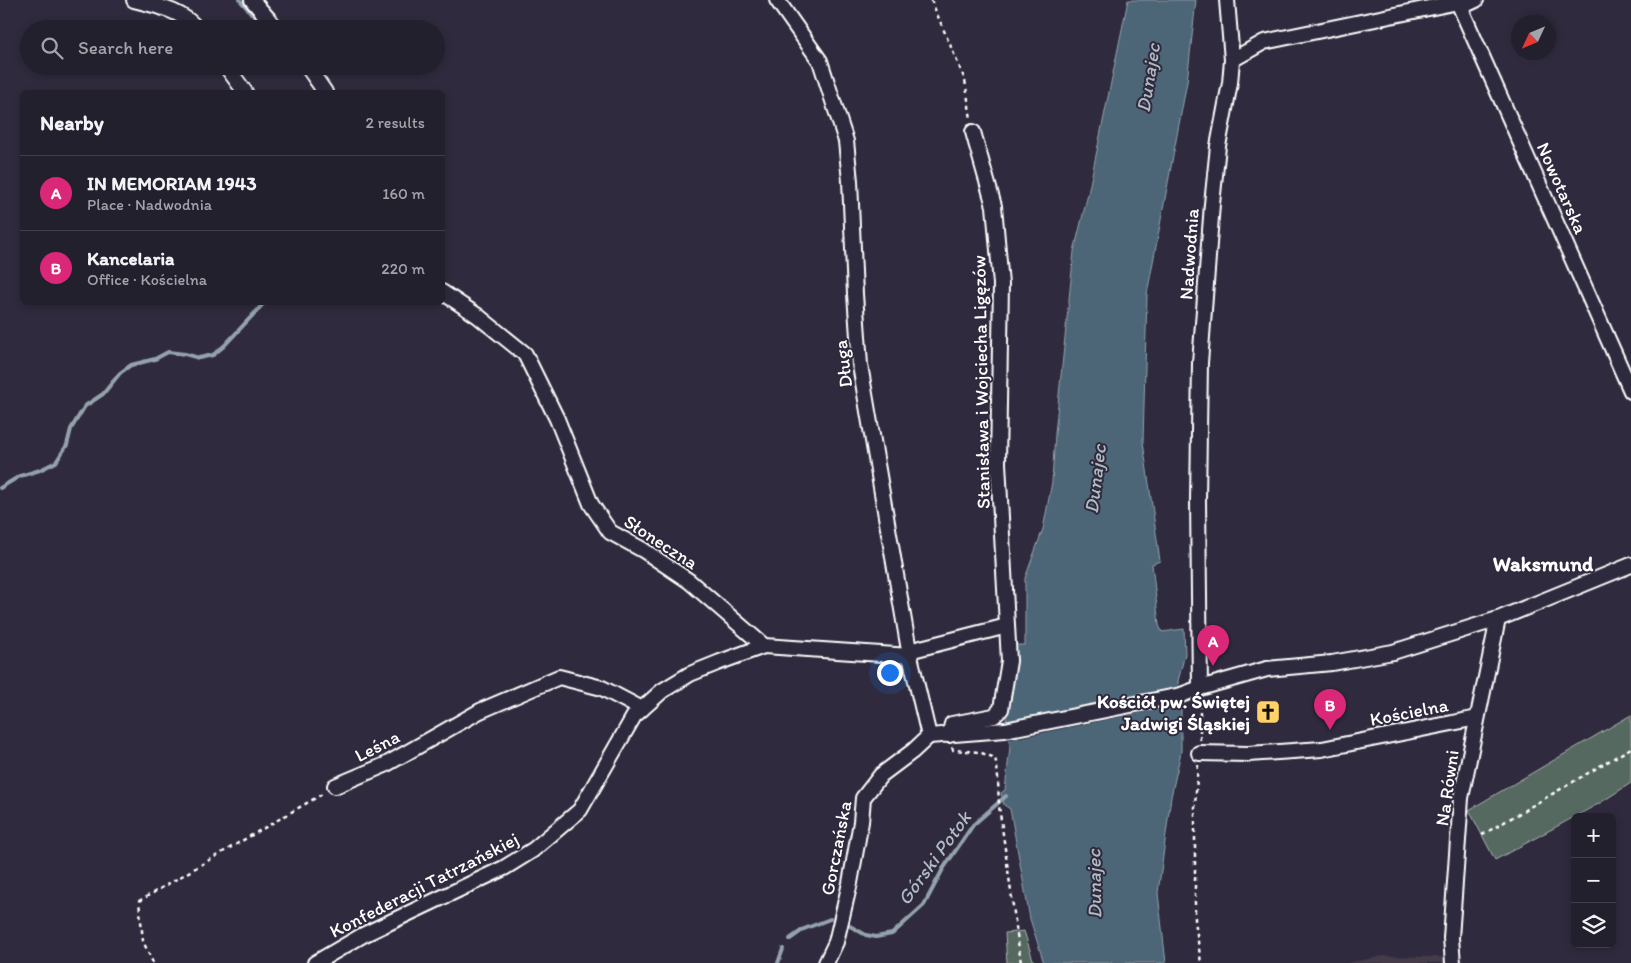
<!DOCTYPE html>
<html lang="en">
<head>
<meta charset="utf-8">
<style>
	body { margin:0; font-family:Itim,sans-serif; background:#2b2836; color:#f1f3f6 }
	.controls { position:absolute; right:15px; bottom:15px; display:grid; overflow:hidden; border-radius:8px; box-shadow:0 2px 8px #0003 }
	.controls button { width:45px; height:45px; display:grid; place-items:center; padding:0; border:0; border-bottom:1px solid #403e4a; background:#23202e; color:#f1f3f6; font:25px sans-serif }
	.compass { position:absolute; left:1511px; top:15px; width:45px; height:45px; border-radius:50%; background:#23202e; box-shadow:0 2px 8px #0003; rotate:226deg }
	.you { position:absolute; left:889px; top:672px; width:18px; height:18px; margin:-12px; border:4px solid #fff; border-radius:50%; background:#1a73e8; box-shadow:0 0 0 8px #1a73e833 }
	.badge { display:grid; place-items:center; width:32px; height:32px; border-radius:50%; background:#db2777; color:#fff; font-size:16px; font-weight:700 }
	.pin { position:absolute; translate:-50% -41px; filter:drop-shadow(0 1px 2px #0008) }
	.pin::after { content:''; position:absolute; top:26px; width:18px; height:15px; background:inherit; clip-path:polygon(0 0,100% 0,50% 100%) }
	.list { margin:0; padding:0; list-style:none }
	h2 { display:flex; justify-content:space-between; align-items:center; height:65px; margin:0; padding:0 20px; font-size:21px }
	h2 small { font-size:16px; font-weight:400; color:#a3a3aa }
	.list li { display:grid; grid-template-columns:32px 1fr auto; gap:15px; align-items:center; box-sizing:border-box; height:75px; padding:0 20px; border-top:1px solid #403e4a }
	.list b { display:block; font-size:19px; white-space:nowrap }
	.list p { margin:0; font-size:16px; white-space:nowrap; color:#a3a3aa }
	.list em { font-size:16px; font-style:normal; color:#a3a3aa }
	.icon { flex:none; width:28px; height:28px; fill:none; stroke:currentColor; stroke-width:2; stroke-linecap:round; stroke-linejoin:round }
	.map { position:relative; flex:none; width:1631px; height:963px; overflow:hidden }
	.search { position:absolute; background:#23202e; box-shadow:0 2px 8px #0003; left:20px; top:20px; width:425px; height:55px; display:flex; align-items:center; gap:12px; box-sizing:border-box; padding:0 18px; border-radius:28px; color:#a3a3aa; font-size:19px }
	.panel { position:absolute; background:#23202e; box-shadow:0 2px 8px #0003; left:20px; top:90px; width:425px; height:215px; border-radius:8px }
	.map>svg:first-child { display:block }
</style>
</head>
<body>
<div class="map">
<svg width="1631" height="963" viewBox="0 0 1631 963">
	<rect width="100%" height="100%" fill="#2f2a3d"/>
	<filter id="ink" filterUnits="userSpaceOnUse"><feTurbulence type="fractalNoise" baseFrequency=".02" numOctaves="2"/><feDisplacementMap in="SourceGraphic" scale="10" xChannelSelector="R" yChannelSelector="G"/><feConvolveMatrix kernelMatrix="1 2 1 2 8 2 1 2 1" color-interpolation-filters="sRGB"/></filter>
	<g filter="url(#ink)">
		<path fill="#443a49" d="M 1384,956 L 1445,957 L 1445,963 L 1346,963 Z"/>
		<g fill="#566961" stroke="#aab4b0">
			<path d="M 1631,715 L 1631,783 L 1600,803 L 1495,860 L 1469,810 Z"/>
			<path d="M 1024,931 L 1034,963 L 1007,963 L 1005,933 Z"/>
		</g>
		<path fill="#4d6677" stroke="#94a3ad" d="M 1128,0 L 1196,0 L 1187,82 L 1147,294 L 1143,442 L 1160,561 L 1152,564 L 1159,625 L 1162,632 L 1184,629 L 1185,654 L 1178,681 L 1181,705 L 1181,752 L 1171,797 L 1158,893 L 1166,963 L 1044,963 L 1030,919 L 1010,809 L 1004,805 L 1001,793 L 1005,790 L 1010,747 L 1006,718 L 1016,645 L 1025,645 L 1025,578 L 1043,529 L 1052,482 L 1055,433 L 1074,251 L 1088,194 Z"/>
		<path fill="#2f2a3d" d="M 1180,686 L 1183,704 L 1007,740 L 1004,722 Z"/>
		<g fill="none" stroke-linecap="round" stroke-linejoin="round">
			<g stroke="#94a3ad" stroke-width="4">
				<path d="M 240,0 L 265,29"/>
				<path d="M 0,488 L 20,476 L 40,470 L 56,462 L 67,445 L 71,429 L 85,406 L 103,394 L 120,373 L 131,365 L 155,359 L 168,352 L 185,354 L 199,358 L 213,355 L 224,346 L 265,302"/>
				<path d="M 848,925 L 866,935 L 876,937 L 892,934 L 924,905 L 943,869 L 973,825 L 1006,796"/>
				<path d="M 790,939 L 804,929 L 830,919"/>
				<path d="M 778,963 L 783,949"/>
			</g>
			<defs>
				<g id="minor">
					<path d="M 134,0 C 156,6 182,10 197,29"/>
					<path d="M 252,0 L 277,29"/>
					<path d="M 777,0 L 820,61 L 846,141 L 850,181 L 855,294 L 860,365 L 910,656 L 929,736"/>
					<path d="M 1457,0 L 1631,391"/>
					<path d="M 1461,7 L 1476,0"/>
					<path d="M 1232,60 L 1264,42 L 1458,2"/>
					<path d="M 226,66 L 245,92"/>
					<path d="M 307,66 L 325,92"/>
					<path d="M 442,292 L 478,316 L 525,354 L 557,419 L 591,504 L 610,532 L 643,550 L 689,581 L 764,646 L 910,656"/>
					<path d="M 909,651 L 1007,626"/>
					<path d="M 1200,688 L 1198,500 L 1200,363 L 1212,204 L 1218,146 L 1230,83 L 1232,60 L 1227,0"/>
					<path d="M 949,735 L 952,724 L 994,716 L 1001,709 L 1009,661 L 998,463 L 1001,284 L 994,206 L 973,132"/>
					<path d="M 929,736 L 1005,730 L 1181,695 L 1200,688 L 1267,669 L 1332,663 L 1393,652 L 1498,619 L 1631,565"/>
					<path d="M 1199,753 L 1248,754 L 1322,749 L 1477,718"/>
					<path d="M 335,786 L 385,765 L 480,711 L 559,677 L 602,688 L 642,709"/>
					<path d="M 315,963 L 363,935 L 504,868 L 533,850 L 580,810 L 634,716 L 662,691 L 690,674 L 720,662 L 764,646"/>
					<path d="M 826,963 L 836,942 L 850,883 L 861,822 L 863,798 L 881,775 L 913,751 L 929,736"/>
					<path d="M 1453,963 L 1451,938 L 1461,798 L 1498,619"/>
				</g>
			</defs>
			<use href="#minor" stroke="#fff" stroke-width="18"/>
			<g stroke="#fff" stroke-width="2.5" stroke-dasharray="4 4" stroke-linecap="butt">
				<path d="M 931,0 L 965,80 L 971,119"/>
				<path d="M 1200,740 L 1200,703"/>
				<path d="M 952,747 L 953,750 L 979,752 L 995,758 C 1000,776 997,795 1000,813 L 1021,963"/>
				<path d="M 1198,765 L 1195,805 L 1195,920 L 1201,963"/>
				<path d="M 1482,835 L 1631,748"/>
				<path d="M 153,963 L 143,941 L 139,901 L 324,793"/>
			</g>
			<use href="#minor" stroke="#2f2a3d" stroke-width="14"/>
		</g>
	</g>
	<defs>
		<symbol id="church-square" viewBox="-11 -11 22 22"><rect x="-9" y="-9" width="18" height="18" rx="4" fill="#ffd166" stroke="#2f2a3d"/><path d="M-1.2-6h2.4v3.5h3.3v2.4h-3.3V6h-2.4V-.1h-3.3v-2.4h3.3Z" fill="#111"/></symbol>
	</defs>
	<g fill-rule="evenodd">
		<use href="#church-square" x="1254" y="698" width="28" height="28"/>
	</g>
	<g text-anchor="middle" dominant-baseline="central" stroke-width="4" stroke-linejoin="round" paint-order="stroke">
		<g font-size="19" fill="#fff" stroke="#2f2a3d">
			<text transform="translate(1562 188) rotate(66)">Nowotarska</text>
			<text transform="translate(1189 254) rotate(-86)">Nadwodnia</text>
			<text transform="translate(843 364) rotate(-97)">Długa</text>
			<text transform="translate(981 382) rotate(-91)">Stanisława i Wojciecha Ligęzów</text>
			<text transform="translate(661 542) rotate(33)">Słoneczna</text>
			<text transform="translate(1409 712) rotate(-11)">Kościelna</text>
			<text transform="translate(377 746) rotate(-27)">Leśna</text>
			<text transform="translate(1447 788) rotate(-82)">Na Równi</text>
			<text transform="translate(836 848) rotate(-79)">Gorczańska</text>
			<text transform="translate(424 885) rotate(-27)">Konfederacji Tatrzańskiej</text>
		</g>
		<g font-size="19" font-weight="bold" fill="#fff" stroke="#2f2a3d" text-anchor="end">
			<text x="1250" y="701">Kościół pw. Świętej<tspan x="1250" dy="22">Jadwigi Śląskiej</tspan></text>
		</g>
		<g font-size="20" font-style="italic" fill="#afbac2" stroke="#2f2a3d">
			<text transform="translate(1148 78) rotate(-81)">Dunajec</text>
			<text transform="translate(1095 479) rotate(-83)">Dunajec</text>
			<text transform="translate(934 858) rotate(-54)">Górski Potok</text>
			<text transform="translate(1094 884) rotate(-91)">Dunajec</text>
		</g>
		<g font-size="21" font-weight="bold" fill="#fff" stroke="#2f2a3d">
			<text x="1543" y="563">Waksmund</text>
		</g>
	</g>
</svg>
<div class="controls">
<button>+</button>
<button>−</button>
<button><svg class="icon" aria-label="layers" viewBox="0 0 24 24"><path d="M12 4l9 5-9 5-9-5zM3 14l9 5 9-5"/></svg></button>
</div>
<svg class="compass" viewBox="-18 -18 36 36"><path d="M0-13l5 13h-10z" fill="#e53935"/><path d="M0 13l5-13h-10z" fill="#a3a3aa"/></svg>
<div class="you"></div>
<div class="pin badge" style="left:1213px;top:666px">A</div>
<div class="pin badge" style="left:1330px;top:730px">B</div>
<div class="search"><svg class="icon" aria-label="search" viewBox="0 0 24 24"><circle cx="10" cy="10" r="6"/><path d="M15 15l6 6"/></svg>Search here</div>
<section class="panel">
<h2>Nearby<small>2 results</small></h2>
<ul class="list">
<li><span class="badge">A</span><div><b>IN MEMORIAM 1943</b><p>Place · Nadwodnia</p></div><em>160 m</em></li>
<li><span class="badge">B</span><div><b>Kancelaria</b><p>Office · Kościelna</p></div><em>220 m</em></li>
</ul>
</section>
</div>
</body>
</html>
